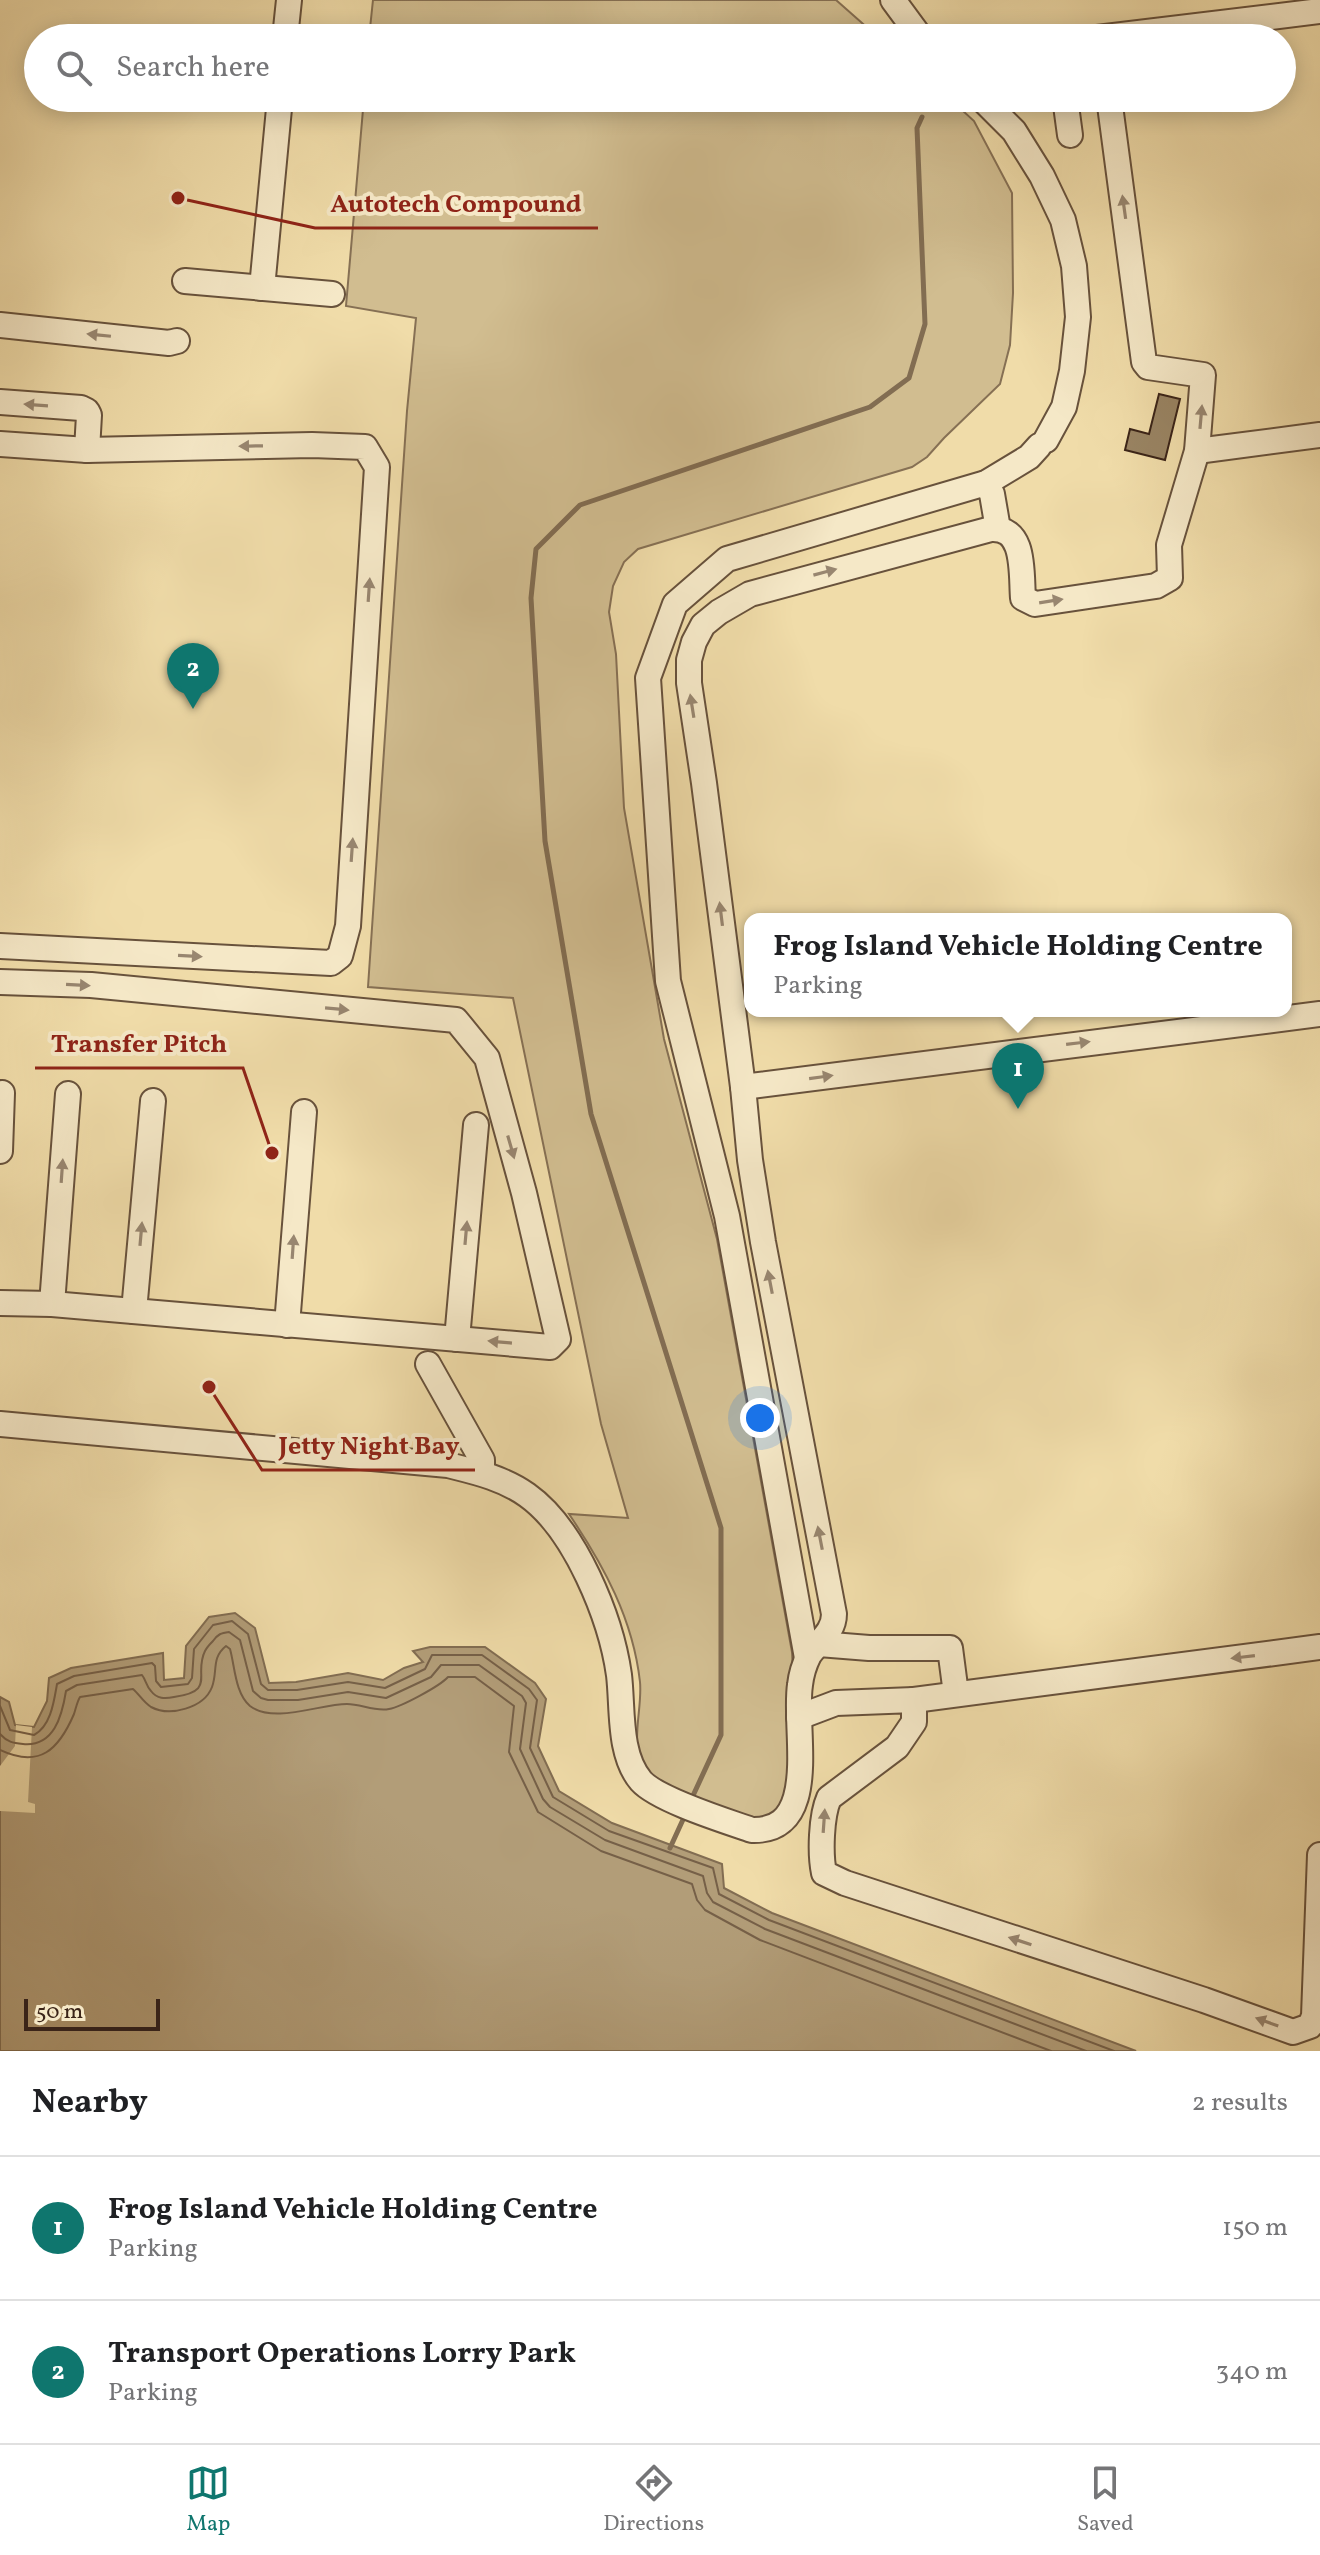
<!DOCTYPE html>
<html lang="en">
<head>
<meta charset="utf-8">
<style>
	body { margin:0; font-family:Vollkorn,serif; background:#f6f6f6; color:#202124 }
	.scale { position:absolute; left:24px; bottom:20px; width:136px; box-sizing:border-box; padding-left:8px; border:4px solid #3b2418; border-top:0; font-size:22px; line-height:28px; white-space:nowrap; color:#3b2418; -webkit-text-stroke:6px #f5e8c7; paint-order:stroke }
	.you { position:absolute; left:760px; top:1418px; width:28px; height:28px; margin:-20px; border:6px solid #fff; border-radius:50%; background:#1a73e8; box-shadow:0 0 0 12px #1a73e833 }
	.badge { display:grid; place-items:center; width:52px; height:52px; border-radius:50%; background:#0f766e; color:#fff; font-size:26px; font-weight:700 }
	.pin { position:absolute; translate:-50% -66px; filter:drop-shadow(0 2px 4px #0008) }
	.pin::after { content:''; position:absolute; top:42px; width:28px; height:24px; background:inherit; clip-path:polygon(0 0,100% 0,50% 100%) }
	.popup { position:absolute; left:744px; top:913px; width:548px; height:104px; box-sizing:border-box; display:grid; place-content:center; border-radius:16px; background:#fff; filter:drop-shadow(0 2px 6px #0005); font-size:26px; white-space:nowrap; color:#757577 }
	.popup b { font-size:30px; color:#202124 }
	.popup::after { content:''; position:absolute; left:50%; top:100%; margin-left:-16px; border:16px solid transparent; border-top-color:#fff }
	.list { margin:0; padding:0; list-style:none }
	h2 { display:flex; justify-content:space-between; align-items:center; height:104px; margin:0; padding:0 32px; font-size:34px }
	h2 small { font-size:26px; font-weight:400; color:#757577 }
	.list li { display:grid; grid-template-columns:52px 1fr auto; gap:24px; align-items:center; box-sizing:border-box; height:144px; padding:0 32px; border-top:2px solid #e0e0e0 }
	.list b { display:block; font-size:30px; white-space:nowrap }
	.list p { margin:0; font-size:26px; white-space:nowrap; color:#757577 }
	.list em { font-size:26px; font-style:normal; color:#757577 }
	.icon { flex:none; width:44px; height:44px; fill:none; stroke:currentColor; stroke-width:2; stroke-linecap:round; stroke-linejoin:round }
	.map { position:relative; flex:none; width:1320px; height:2051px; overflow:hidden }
	.search { position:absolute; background:#fff; box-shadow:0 4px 20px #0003; left:24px; right:24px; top:24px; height:88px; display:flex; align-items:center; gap:20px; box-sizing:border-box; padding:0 28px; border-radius:44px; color:#757577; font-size:30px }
	.sheet { height:392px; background:#fff }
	nav { display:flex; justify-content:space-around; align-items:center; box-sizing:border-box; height:112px; border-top:2px solid #e0e0e0; background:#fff; font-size:22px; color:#757577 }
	nav a { display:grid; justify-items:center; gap:4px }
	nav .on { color:#0f766e }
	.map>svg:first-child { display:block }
</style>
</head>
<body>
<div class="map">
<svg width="1320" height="2051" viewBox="0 0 1320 2051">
	<rect width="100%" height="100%" fill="#f0dca9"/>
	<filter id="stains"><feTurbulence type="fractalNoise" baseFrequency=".0025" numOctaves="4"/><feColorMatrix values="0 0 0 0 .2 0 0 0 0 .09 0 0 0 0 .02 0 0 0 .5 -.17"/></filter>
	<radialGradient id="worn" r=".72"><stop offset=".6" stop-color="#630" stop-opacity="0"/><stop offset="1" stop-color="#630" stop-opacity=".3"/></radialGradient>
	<g fill="#d1bd90" stroke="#867054" stroke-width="2">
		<path d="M 373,0 L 836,0 L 879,38 L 369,38 Z"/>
		<path d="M 364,98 L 949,98 L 974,121 L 1012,193 L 1013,293 L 1010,345 L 1000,384 L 944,438 L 927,457 L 912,467 L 638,549 L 624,562 L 613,586 L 609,612 L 616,654 L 624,808 L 664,1039 L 717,1239 L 792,1652 L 799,1791 L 769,1824 C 738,1814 671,1799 650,1777 C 626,1752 643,1712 640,1682 C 633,1619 604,1566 569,1514 L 628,1518 L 601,1424 L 513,998 L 368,987 L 407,411 L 416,318 L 346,306 Z"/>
	</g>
	<path fill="#b29d78" stroke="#826d52" stroke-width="2" d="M 235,1613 L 255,1628 L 269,1683 L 296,1682 L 348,1673 L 383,1680 L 404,1668 L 423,1662 L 413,1651 L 430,1647 L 485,1647 L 535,1683 L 546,1699 L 538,1746 L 559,1791 L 612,1823 L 722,1864 L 724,1888 L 772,1913 L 1136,2051 L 0,2051 L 0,1697 L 9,1702 L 15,1725 L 34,1727 L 47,1701 L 49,1678 L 71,1668 L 163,1653 L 164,1680 L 184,1678 L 186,1646 L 209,1617 Z"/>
	<path fill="#f0dca9" d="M 16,1725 L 32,1727 L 28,1802 L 35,1804 L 35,1813 L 0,1811 L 0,1766 L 15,1746 Z"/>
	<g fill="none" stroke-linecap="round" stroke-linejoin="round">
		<g stroke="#766048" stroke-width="2">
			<path d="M 0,1706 L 10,1730 L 34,1735 C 51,1726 54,1701 57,1684 L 74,1676 L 152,1663 L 155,1666 L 156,1681 L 161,1687 L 188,1684 L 192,1678 L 194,1649 L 213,1625 L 232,1621 L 248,1634 L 261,1684 L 268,1690 L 297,1690 L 348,1682 L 385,1688 L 425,1669 L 432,1655 L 482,1655 L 529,1689 L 537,1700 L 530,1748 L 553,1797 L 609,1831 L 713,1868 L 719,1894 L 769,1920 L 1114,2051"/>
			<path d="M 0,1734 C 7,1742 13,1743 23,1744 C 54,1747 62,1716 66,1691 L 77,1685 L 142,1675 C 146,1680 146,1686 151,1691 C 157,1699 165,1699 174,1697 C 217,1691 193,1675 205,1651 C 207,1647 210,1644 213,1641 C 218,1634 221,1633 229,1632 L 240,1640 L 253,1691 L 261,1698 L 268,1700 L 298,1700 L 348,1692 L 386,1698 L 431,1677 L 441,1665 L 479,1665 L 522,1696 L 526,1703 L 520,1749 L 543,1799 L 550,1807 L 605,1840 L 703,1876 L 707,1893 L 713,1902 L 765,1929 L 1086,2051"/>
			<path d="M 0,1750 C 40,1769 59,1749 74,1714 C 76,1708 77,1702 80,1697 L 133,1689 C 139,1694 143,1702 151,1707 C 170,1717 204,1708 212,1687 C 218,1671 211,1658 226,1646 L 230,1649 C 235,1667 235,1693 250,1706 C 274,1724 320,1704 347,1704 C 361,1704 375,1712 389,1709 C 401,1707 440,1686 448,1677 L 475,1677 L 514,1706 L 509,1752 L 538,1812 L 601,1851 L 692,1884 L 697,1900 L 705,1910 L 760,1940 L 1051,2051"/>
		</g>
		<g stroke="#826d52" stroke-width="5">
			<path d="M 691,1800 L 721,1735 L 721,1528 L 591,1114 L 545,841 L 531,598 L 536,549 L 580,505 L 870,407 L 909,378 L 925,324 L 917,128 L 922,117"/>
			<path d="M 670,1848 L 686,1813"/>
		</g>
	</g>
	<path fill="#998463" stroke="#3b2418" stroke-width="2" d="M 1159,394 L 1180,399 L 1165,460 L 1125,450 L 1130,429 L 1149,434 Z"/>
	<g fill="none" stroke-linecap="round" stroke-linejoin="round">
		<defs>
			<g id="minor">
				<path d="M 893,0 L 921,38"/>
				<path d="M 285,38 L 289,0"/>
				<path d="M 1097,38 L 1320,11"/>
				<path d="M 981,98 L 1014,131 L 1042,176 L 1063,220 L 1074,266 L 1078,317 L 1072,371 L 1064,407 L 1046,440"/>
				<path d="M 1065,98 L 1070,135"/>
				<path d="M 185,281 L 332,294"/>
				<path d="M 262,288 L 280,98"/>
				<path d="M 0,325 L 169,343 L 177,341"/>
				<path d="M 0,402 L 81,408 L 87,411 L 89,415 L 87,450"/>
				<path d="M 0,444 L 87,450 L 312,445 L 365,447 L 377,467 L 348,926 L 340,956 L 331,963 L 0,946"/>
				<path d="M 1197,451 L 1320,435"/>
				<path d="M 986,483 L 992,494 L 998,529"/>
				<path d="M 0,982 L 91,985 L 456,1020 L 487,1058 L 524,1193 L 558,1339 L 550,1347 L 52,1304 L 0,1303"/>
				<path d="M 743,1087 L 1320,1014"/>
				<path d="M 0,1151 L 2,1093"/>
				<path d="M 52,1304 L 68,1094"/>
				<path d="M 134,1311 L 153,1101"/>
				<path d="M 287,1325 L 304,1112"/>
				<path d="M 457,1339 L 476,1125"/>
				<path d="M 428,1364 L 482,1460 L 482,1473"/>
				<path d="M 0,1424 L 448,1465 C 476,1472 503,1478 527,1495 C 575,1529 611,1618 619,1675 C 623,1708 618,1754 641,1781 C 658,1800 726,1821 752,1830 C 822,1832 793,1729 800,1685 C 801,1676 805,1663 809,1655 C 819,1641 834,1632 834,1614 L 763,1242 L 750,1160 L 743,1087 L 704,783 L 689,683 L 689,660 L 694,642 L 703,625 L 719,612 L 750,594 L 991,529 C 1026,527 1021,573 1023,598 L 1035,604 L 1156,586 L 1170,578 L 1169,545 L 1197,451 L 1203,375 L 1148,367 L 1144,362 L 1109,98"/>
				<path d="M 819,1644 L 869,1648 L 950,1648 L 956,1694"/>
				<path d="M 807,1658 L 727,1216 L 668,981 L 648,678 L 675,604 L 727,559 L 986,483 L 1029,457 L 1039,446"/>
				<path d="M 914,1700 L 1320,1647"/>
				<path d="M 799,1717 L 836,1703 L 914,1700 L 914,1722 L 897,1747 L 829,1798 C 821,1816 820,1854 824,1873 L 845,1883 L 1204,2000 L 1293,2032 L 1310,2026 L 1314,2016 L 1320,1855"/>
			</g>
		</defs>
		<use href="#minor" stroke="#68523c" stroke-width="28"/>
		<use href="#minor" stroke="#f5e8c7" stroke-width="24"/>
	</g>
	<defs><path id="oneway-solid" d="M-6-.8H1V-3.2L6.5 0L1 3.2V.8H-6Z" transform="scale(2)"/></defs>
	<g fill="#988670">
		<use href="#oneway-solid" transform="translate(1124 207) rotate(-98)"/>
		<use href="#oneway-solid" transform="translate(99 335) rotate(-174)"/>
		<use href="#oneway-solid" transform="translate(36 405) rotate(-176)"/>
		<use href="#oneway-solid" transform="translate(1201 417) rotate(-85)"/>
		<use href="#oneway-solid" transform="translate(251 446) rotate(179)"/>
		<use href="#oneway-solid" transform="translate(825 572) rotate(-15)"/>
		<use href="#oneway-solid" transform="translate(369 590) rotate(-86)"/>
		<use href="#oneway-solid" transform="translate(1051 601) rotate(-9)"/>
		<use href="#oneway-solid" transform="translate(692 706) rotate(-99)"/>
		<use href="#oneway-solid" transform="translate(352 850) rotate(-86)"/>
		<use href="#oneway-solid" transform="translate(721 914) rotate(-97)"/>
		<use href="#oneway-solid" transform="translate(190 956) rotate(3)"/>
		<use href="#oneway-solid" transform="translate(78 985) rotate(3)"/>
		<use href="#oneway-solid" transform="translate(337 1009) rotate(5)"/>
		<use href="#oneway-solid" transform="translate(1078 1043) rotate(-7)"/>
		<use href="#oneway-solid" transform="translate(821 1077) rotate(-8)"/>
		<use href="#oneway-solid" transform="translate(511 1147) rotate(74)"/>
		<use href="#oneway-solid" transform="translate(62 1171) rotate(-86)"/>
		<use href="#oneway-solid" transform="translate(466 1233) rotate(-85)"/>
		<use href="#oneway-solid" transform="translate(141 1234) rotate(-85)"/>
		<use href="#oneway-solid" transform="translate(293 1247) rotate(-86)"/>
		<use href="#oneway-solid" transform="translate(770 1282) rotate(-101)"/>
		<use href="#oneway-solid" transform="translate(500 1342) rotate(-175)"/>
		<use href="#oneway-solid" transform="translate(820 1538) rotate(-101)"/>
		<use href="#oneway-solid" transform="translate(1243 1657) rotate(173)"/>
		<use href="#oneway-solid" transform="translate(824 1821) rotate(-86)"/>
		<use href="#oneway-solid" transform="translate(1020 1941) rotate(-162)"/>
		<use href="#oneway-solid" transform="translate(1267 2022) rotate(-160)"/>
	</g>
	<path fill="none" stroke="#8f2418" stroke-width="3" d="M178 198L315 228H598M272 1153L243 1068H35M209 1387L262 1470H475"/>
	<g fill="#8f2418" stroke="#f5e8c7" stroke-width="3">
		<circle cx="178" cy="198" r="8"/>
		<circle cx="272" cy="1153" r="8"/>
		<circle cx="209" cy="1387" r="8"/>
	</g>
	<g font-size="26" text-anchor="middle" font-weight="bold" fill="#8f2418" stroke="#f5e8c7" stroke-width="8" stroke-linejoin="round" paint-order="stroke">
		<text x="456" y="212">Autotech Compound</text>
		<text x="139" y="1052">Transfer Pitch</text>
		<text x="369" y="1454">Jetty Night Bay</text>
	</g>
	<rect width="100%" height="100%" filter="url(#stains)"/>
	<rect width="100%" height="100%" fill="url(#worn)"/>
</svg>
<div class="scale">50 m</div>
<div class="you"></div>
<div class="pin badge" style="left:1018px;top:1109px">1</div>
<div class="popup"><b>Frog Island Vehicle Holding Centre</b>Parking</div>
<div class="pin badge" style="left:193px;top:709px">2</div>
<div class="search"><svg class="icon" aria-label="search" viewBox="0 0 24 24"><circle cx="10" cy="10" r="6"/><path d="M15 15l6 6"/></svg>Search here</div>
</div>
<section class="sheet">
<h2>Nearby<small>2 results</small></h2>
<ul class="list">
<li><span class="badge">1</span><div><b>Frog Island Vehicle Holding Centre</b><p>Parking</p></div><em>150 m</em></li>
<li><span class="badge">2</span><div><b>Transport Operations Lorry Park</b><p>Parking</p></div><em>340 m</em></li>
</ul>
</section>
<nav>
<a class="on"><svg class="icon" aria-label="map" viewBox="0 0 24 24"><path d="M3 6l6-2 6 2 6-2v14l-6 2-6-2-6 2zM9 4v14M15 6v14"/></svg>Map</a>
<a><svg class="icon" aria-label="directions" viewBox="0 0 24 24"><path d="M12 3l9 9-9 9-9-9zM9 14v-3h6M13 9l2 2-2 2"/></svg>Directions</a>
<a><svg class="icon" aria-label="saved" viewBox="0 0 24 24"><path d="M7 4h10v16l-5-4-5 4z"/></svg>Saved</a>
</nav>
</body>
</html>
